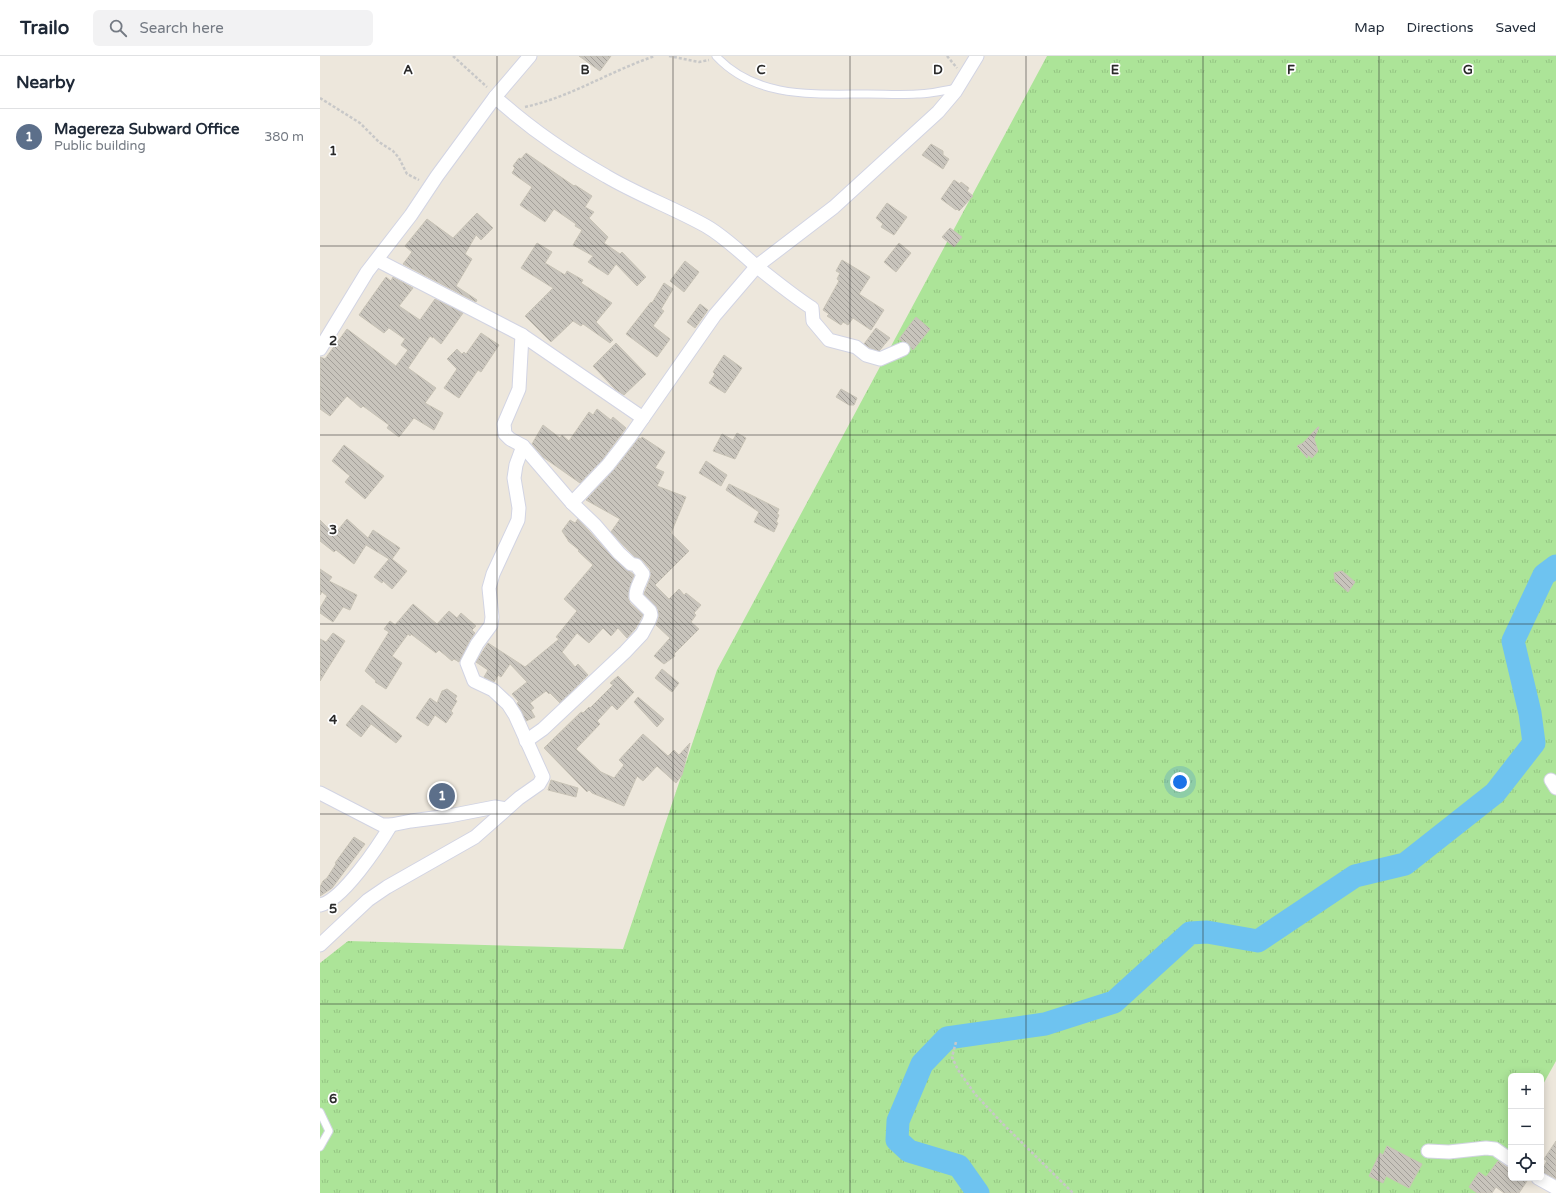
<!DOCTYPE html>
<html lang="en">
<head>
<meta charset="utf-8">
<style>
	body { margin:0; font-family:"Varela Round",sans-serif; background:#f2f2f3; color:#1f2937 }
	.controls { position:absolute; right:12px; bottom:12px; display:grid; overflow:hidden; border-radius:6px; box-shadow:0 2px 10px #0003 }
	.controls button { width:36px; height:36px; display:grid; place-items:center; padding:0; border:0; border-bottom:1px solid #e0e1e3; background:#fff; color:#1f2937; font:20px sans-serif }
	.you { position:absolute; left:860px; top:726px; width:14px; height:14px; margin:-10px; border:3px solid #fff; border-radius:50%; background:#1a73e8; box-shadow:0 0 0 6px #1a73e833 }
	.badge { display:grid; place-items:center; width:26px; height:26px; border-radius:50%; background:#3b50fb; color:#fff; font-size:13px; font-weight:700 }
	.pin { position:absolute; translate:-50% -50%; border:2px solid #fff; box-shadow:0 1px 4px #0006 }
	.list { margin:0; padding:0; list-style:none }
	h2 { display:flex; justify-content:space-between; align-items:center; height:52px; margin:0; padding:0 16px; font-size:17px }
	h2 small { font-size:13px; font-weight:400; color:#747a83 }
	.list li { display:grid; grid-template-columns:26px 1fr auto; gap:12px; align-items:center; box-sizing:border-box; height:56px; padding:0 16px; border-top:1px solid #e0e1e3 }
	.list b { display:block; font-size:15px; white-space:nowrap }
	.list p { margin:0; font-size:13px; white-space:nowrap; color:#747a83 }
	.list em { font-size:13px; font-style:normal; color:#747a83 }
	.icon { flex:none; width:22px; height:22px; fill:none; stroke:currentColor; stroke-width:2; stroke-linecap:round; stroke-linejoin:round }
	.map { position:relative; flex:none; width:1236px; height:1137px; overflow:hidden }
	header { display:flex; align-items:center; gap:24px; box-sizing:border-box; height:56px; padding:0 20px; background:#fff; border-bottom:1px solid #e0e1e3 }
	header strong { font-size:19px }
	nav { display:flex; gap:22px; margin-inline-start:auto; font-size:14px }
	.search { width:280px; height:36px; background:#f2f2f3; display:flex; align-items:center; gap:10px; box-sizing:border-box; padding:0 14px; border-radius:6px; color:#747a83; font-size:15px }
	main { display:flex }
	aside { flex:1; background:#fff }
	.map>svg:first-child { display:block }
</style>
</head>
<body>
<header>
<strong>Trailo</strong>
<div class="search"><svg class="icon" aria-label="search" viewBox="0 0 24 24"><circle cx="10" cy="10" r="6"/><path d="M15 15l6 6"/></svg>Search here</div>
<nav><a>Map</a><a>Directions</a><a>Saved</a></nav>
</header>
<main>
<aside>
<h2>Nearby<small></small></h2>
<ul class="list">
<li><span class="badge" style="background:#5c6f8a">1</span><div><b>Magereza Subward Office</b><p>Public building</p></div><em>380 m</em></li>
</ul>
</aside>
<div class="map">
<svg width="1236" height="1137" viewBox="0 0 1236 1137">
	<defs>
		<pattern id="grass-tufts" width="24" height="20" patternUnits="userSpaceOnUse"><rect width="24" height="20" fill="#ace498"/><path d="M3 7l-1-3M5 7V3M7 7l1-3M15 17l-1-3M17 17v-4M19 17l1-3" fill="none" stroke="#94c483"/></pattern>
		<pattern id="building-back-hatch" width="6" height="6" patternUnits="userSpaceOnUse"><rect width="6" height="6" fill="#c8c4bc"/><path d="M-1 5l2 2M0 0l6 6M5-1l2 2" fill="none" stroke="#a39f99"/></pattern>
	</defs>
	<rect width="100%" height="100%" fill="#ede7dc"/>
	<path fill="url(#grass-tufts)" d="M 727,0 L 1236,0 L 1236,1005 L 1221,1032 L 1221,1020 L 1191,1020 L 1191,1087 L 1164,1137 L 0,1137 L 0,907 L 28,885 L 303,893 L 397,614 Z"/>
	<g fill="none" stroke-linecap="round" stroke-linejoin="round">
		<path stroke="#6ec3f0" stroke-width="23" d="M 658,1137 L 639,1110 L 589,1095 L 577,1084 L 578,1065 L 602,1008 L 627,982 L 725,968 L 794,946 L 870,877 L 887,876 L 938,885 L 1035,820 L 1085,808 L 1175,737 L 1214,687 L 1210,657 L 1193,585 L 1224,519 L 1236,510"/>
	</g>
	<g fill="url(#building-back-hatch)" stroke="#c8c3b6">
		<path d="M 259,0 L 291,0 L 280,15 Z"/>
		<path d="M 611,88 L 623,95 L 623,99 L 629,103 L 623,113 L 602,99 Z"/>
		<path d="M 206,97 L 254,130 L 255,129 L 272,140 L 265,151 L 274,156 L 269,162 L 288,181 L 284,187 L 300,198 L 302,196 L 326,221 L 317,230 L 296,208 L 288,219 L 268,206 L 273,200 L 253,189 L 262,174 L 255,170 L 256,168 L 234,153 L 225,166 L 200,149 L 212,131 L 192,117 L 195,112 L 193,110 L 199,102 L 201,103 Z"/>
		<path d="M 634,124 L 640,128 L 641,126 L 649,132 L 647,135 L 653,140 L 639,155 L 637,153 L 636,154 L 621,143 Z"/>
		<path d="M 567,147 L 587,161 L 574,179 L 561,171 L 563,168 L 556,162 Z"/>
		<path d="M 157,157 L 173,172 L 161,184 L 156,179 L 145,198 L 152,203 L 136,230 L 157,244 L 156,246 L 83,208 L 92,196 L 85,190 L 107,163 L 133,182 Z"/>
		<path d="M 630,172 L 642,181 L 634,191 L 622,181 Z"/>
		<path d="M 217,187 L 232,196 L 225,207 L 245,219 L 247,215 L 263,224 L 261,227 L 292,247 L 276,266 L 293,284 L 290,287 L 263,268 L 261,270 L 253,265 L 231,286 L 205,260 L 233,232 L 201,212 Z"/>
		<path d="M 579,187 L 591,197 L 576,216 L 564,206 Z"/>
		<path d="M 522,204 L 550,221 L 539,238 L 564,254 L 551,274 L 533,262 L 528,269 L 523,266 L 521,269 L 507,260 L 509,258 L 503,254 L 519,225 L 517,223 L 520,217 L 516,215 Z"/>
		<path d="M 365,205 L 379,216 L 364,236 L 350,225 Z"/>
		<path d="M 66,221 L 71,225 L 73,221 L 93,232 L 79,250 L 100,264 L 115,243 L 143,257 L 121,288 L 113,281 L 113,282 L 110,280 L 88,312 L 116,332 L 105,347 L 123,357 L 114,374 L 94,362 L 79,381 L 67,372 L 69,369 L 43,350 L 41,352 L 27,340 L 10,360 L 0,353 L 0,301 L 5,303 L 27,273 L 76,310 L 88,294 L 81,289 L 85,283 L 69,272 L 64,277 L 39,259 Z"/>
		<path d="M 344,227 L 353,233 L 341,253 L 344,255 L 333,270 L 350,283 L 337,301 L 306,278 L 331,246 L 332,247 Z"/>
		<path d="M 380,248 L 388,254 L 375,272 L 367,266 Z"/>
		<path d="M 596,261 L 610,273 L 593,294 L 588,287 L 582,285 L 579,283 Z"/>
		<path d="M 556,272 L 570,282 L 559,295 L 550,292 L 544,288 Z"/>
		<path d="M 161,277 L 179,289 L 161,316 L 158,314 L 139,342 L 124,332 L 137,313 L 127,303 L 137,293 L 142,298 L 144,296 L 146,298 Z"/>
		<path d="M 296,287 L 326,318 L 304,339 L 295,333 L 273,310 Z"/>
		<path d="M 404,299 L 422,312 L 405,337 L 389,327 L 395,318 L 393,316 Z"/>
		<path d="M 521,333 L 537,342 L 534,349 L 529,349 L 516,341 Z"/>
		<path d="M 277,353 L 291,364 L 293,361 L 306,372 L 282,404 L 260,427 L 223,401 L 212,388 L 223,369 L 240,382 L 242,379 L 249,385 L 269,356 L 273,359 Z"/>
		<path d="M 998,371 L 999,371 L 994,383 L 998,395 L 992,402 L 988,399 L 987,402 L 977,390 L 983,387 Z"/>
		<path d="M 417,377 L 426,382 L 415,403 L 393,395 L 402,378 L 413,384 Z"/>
		<path d="M 322,381 L 345,396 L 335,412 L 344,416 L 337,430 L 366,441 L 351,477 L 369,495 L 335,529 L 349,543 L 359,533 L 364,539 L 366,537 L 381,549 L 374,557 L 376,559 L 371,566 L 379,573 L 354,598 L 355,600 L 344,608 L 334,600 L 350,582 L 336,569 L 339,561 L 338,553 L 324,538 L 331,520 L 330,513 L 322,504 L 315,501 L 305,491 L 291,476 L 300,463 L 266,444 L 294,414 L 319,382 L 321,383 Z"/>
		<path d="M 24,389 L 64,420 L 45,443 L 25,426 L 30,420 L 12,405 Z"/>
		<path d="M 386,405 L 407,419 L 401,430 L 379,417 Z"/>
		<path d="M 409,428 L 459,453 L 457,458 L 459,459 L 456,466 L 458,467 L 454,476 L 434,466 L 439,456 L 406,434 Z"/>
		<path d="M 27,463 L 48,482 L 53,474 L 80,492 L 72,503 L 87,515 L 72,533 L 63,525 L 62,527 L 54,521 L 69,503 L 46,489 L 34,508 L 16,494 L 14,496 L 0,485 L 0,464 L 10,474 L 13,470 L 18,474 Z"/>
		<path d="M 258,463 L 269,475 L 294,503 L 314,519 L 309,533 L 308,542 L 310,547 L 323,559 L 315,573 L 307,582 L 298,572 L 291,580 L 283,572 L 269,587 L 257,577 L 242,596 L 255,611 L 258,608 L 268,619 L 240,647 L 230,637 L 229,638 L 226,635 L 210,647 L 214,652 L 211,654 L 215,661 L 206,665 L 197,647 L 199,646 L 192,638 L 207,626 L 190,608 L 181,621 L 178,619 L 174,626 L 164,621 L 168,614 L 156,606 L 168,587 L 205,611 L 239,583 L 236,581 L 257,555 L 244,543 L 273,509 L 258,495 L 259,494 L 248,485 L 248,484 L 242,475 L 250,464 L 255,467 Z"/>
		<path d="M 0,513 L 12,521 L 9,525 L 37,539 L 30,554 L 23,551 L 13,566 L 0,557 L 0,552 L 7,540 L 2,536 L 0,539 Z"/>
		<path d="M 1022,515 L 1035,526 L 1028,536 L 1015,525 L 1014,517 Z"/>
		<path d="M 93,548 L 117,568 L 129,555 L 137,562 L 141,557 L 156,570 L 152,574 L 155,577 L 150,584 L 139,606 L 134,603 L 132,605 L 119,594 L 116,597 L 91,578 L 90,580 L 88,578 L 72,600 L 82,607 L 66,633 L 55,626 L 56,625 L 45,615 L 69,576 L 64,573 L 70,565 L 75,569 Z"/>
		<path d="M 13,577 L 25,585 L 0,625 L 0,583 L 6,586 Z"/>
		<path d="M 342,613 L 359,627 L 352,636 L 335,622 Z"/>
		<path d="M 298,620 L 314,636 L 297,654 L 292,649 L 277,665 L 280,668 L 256,693 L 281,716 L 294,722 L 304,709 L 299,704 L 323,678 L 348,700 L 354,694 L 359,699 L 370,687 L 362,719 L 356,727 L 337,710 L 323,725 L 317,720 L 304,750 L 272,737 L 269,734 L 267,736 L 224,692 L 261,656 L 263,657 L 269,651 L 270,652 L 293,629 L 290,627 Z"/>
		<path d="M 127,633 L 137,640 L 135,643 L 137,645 L 131,655 L 133,657 L 126,667 L 115,659 L 108,670 L 96,662 L 110,642 L 117,647 L 122,635 Z"/>
		<path d="M 318,641 L 344,663 L 337,671 L 314,646 Z"/>
		<path d="M 42,649 L 82,680 L 76,687 L 51,668 L 41,681 L 26,669 Z"/>
		<path d="M 231,724 L 258,732 L 256,741 L 228,734 Z"/>
		<path d="M 34,781 L 45,788 L 12,832 L 0,840 L 0,831 L 3,825 L 7,822 L 16,808 L 15,807 Z"/>
		<path d="M 1236,1085 L 1236,1123 L 1221,1115 L 1227,1105 L 1224,1103 Z"/>
		<path d="M 1067,1090 L 1102,1108 L 1089,1132 L 1066,1120 L 1063,1127 L 1049,1120 L 1060,1097 L 1063,1099 Z"/>
		<path d="M 1178,1105 L 1191,1114 L 1191,1122 L 1209,1122 L 1199,1137 L 1184,1137 L 1176,1131 L 1172,1137 L 1157,1137 L 1149,1131 L 1159,1116 L 1166,1121 Z"/>
	</g>
	<g fill="none" stroke-linecap="round" stroke-linejoin="round">
		<defs>
			<g id="lane">
				<path d="M 396,0 C 436,43 494,38 548,38 C 564,38 580,39 597,38 C 610,38 623,35 636,32"/>
				<path d="M 0,1056 L 9,1075 L 0,1091"/>
			</g>
			<g id="street">
				<path d="M 175,41 C 208,71 247,98 286,120 C 318,139 354,152 386,170 C 405,181 420,196 436,210 C 454,224 472,239 492,252 L 493,265 L 509,284 L 536,291 L 546,299 L 560,303 L 583,293"/>
				<path d="M 57,204 L 202,279 L 323,362"/>
				<path d="M 202,279 L 199,333 L 184,368 L 185,378 L 190,383 L 203,390 L 252,447 L 275,469 L 299,497 L 311,508 L 316,509 L 323,518 C 321,526 315,532 316,541 L 330,555 L 331,559 L 329,565 L 322,578 L 305,596 L 223,673 L 206,685"/>
				<path d="M 0,293 L 47,216 L 91,159 L 117,120 L 175,41 L 210,0"/>
				<path d="M 252,447 L 288,409 L 309,382 L 395,259 L 437,210 L 514,151 L 618,56 L 635,36 L 657,0"/>
				<path d="M 1231,724 L 1236,732"/>
				<path d="M 0,737 L 62,769 L 71,769 L 91,765 L 129,760 L 175,751 L 186,753"/>
				<path d="M 0,849 C 22,845 59,789 71,769"/>
				<path d="M 0,889 L 48,844 L 67,831 L 155,781 L 199,742 L 219,728 L 223,721 L 195,659 L 188,648 L 173,634 L 154,625 L 147,607 L 157,588 L 171,569 L 172,561 L 169,532 L 173,518 L 198,464 L 199,452 L 194,422 L 196,409 L 203,390"/>
				<path d="M 1108,1095 L 1129,1096 L 1166,1092 L 1175,1093 L 1191,1104"/>
				<path d="M 1218,1122 L 1236,1132"/>
			</g>
		</defs>
		<use href="#lane" stroke="#d2d4e3" stroke-width="9"/>
		<use href="#street" stroke="#d2d4e3" stroke-width="15"/>
		<g stroke="#c8c8c8" stroke-width="2.5" stroke-dasharray="3 2" stroke-linecap="butt">
			<path d="M 133,0 L 167,31"/>
			<path d="M 349,0 L 379,6 L 389,4"/>
			<path d="M 627,0 L 637,12"/>
			<path d="M 0,42 L 40,67 L 59,86 L 73,95 L 79,102 L 87,118 L 99,124"/>
			<path d="M 205,51 C 251,41 290,15 335,0"/>
			<path d="M 636,986 L 632,1001 L 638,1014 L 655,1038 L 683,1068 L 753,1137"/>
		</g>
		<use href="#lane" stroke="#fff" stroke-width="7"/>
		<use href="#street" stroke="#fff" stroke-width="13"/>
	</g>
	<path fill="none" stroke="#2a2a2a" stroke-width="1" stroke-opacity="0.55" d="M 177,0 L 177,1137M 353,0 L 353,1137M 530,0 L 530,1137M 706,0 L 706,1137M 883,0 L 883,1137M 1059,0 L 1059,1137M 0,190 L 1236,190M 0,379 L 1236,379M 0,568 L 1236,568M 0,758 L 1236,758M 0,948 L 1236,948"/>
	<g font-size="13" text-anchor="middle" font-weight="bold" fill="#2a2a2a" stroke="#fff" stroke-width="3.5" stroke-linejoin="round" paint-order="stroke">
		<text x="88" y="18">A</text>
		<text x="265" y="18">B</text>
		<text x="441" y="18">C</text>
		<text x="618" y="18">D</text>
		<text x="795" y="18">E</text>
		<text x="971" y="18">F</text>
		<text x="1148" y="18">G</text>
		<text x="13" y="99">1</text>
		<text x="13" y="289">2</text>
		<text x="13" y="478">3</text>
		<text x="13" y="668">4</text>
		<text x="13" y="857">5</text>
		<text x="13" y="1047">6</text>
	</g>
</svg>
<div class="controls">
<button>+</button>
<button>−</button>
<button><svg class="icon" aria-label="locate" viewBox="0 0 24 24"><circle cx="12" cy="12" r="6"/><path d="M12 2v4M12 18v4M2 12h4M18 12h4"/></svg></button>
</div>
<div class="you"></div>
<div class="pin badge" style="left:122px;top:740px;background:#5c6f8a">1</div>
</div>
</main>
</body>
</html>
